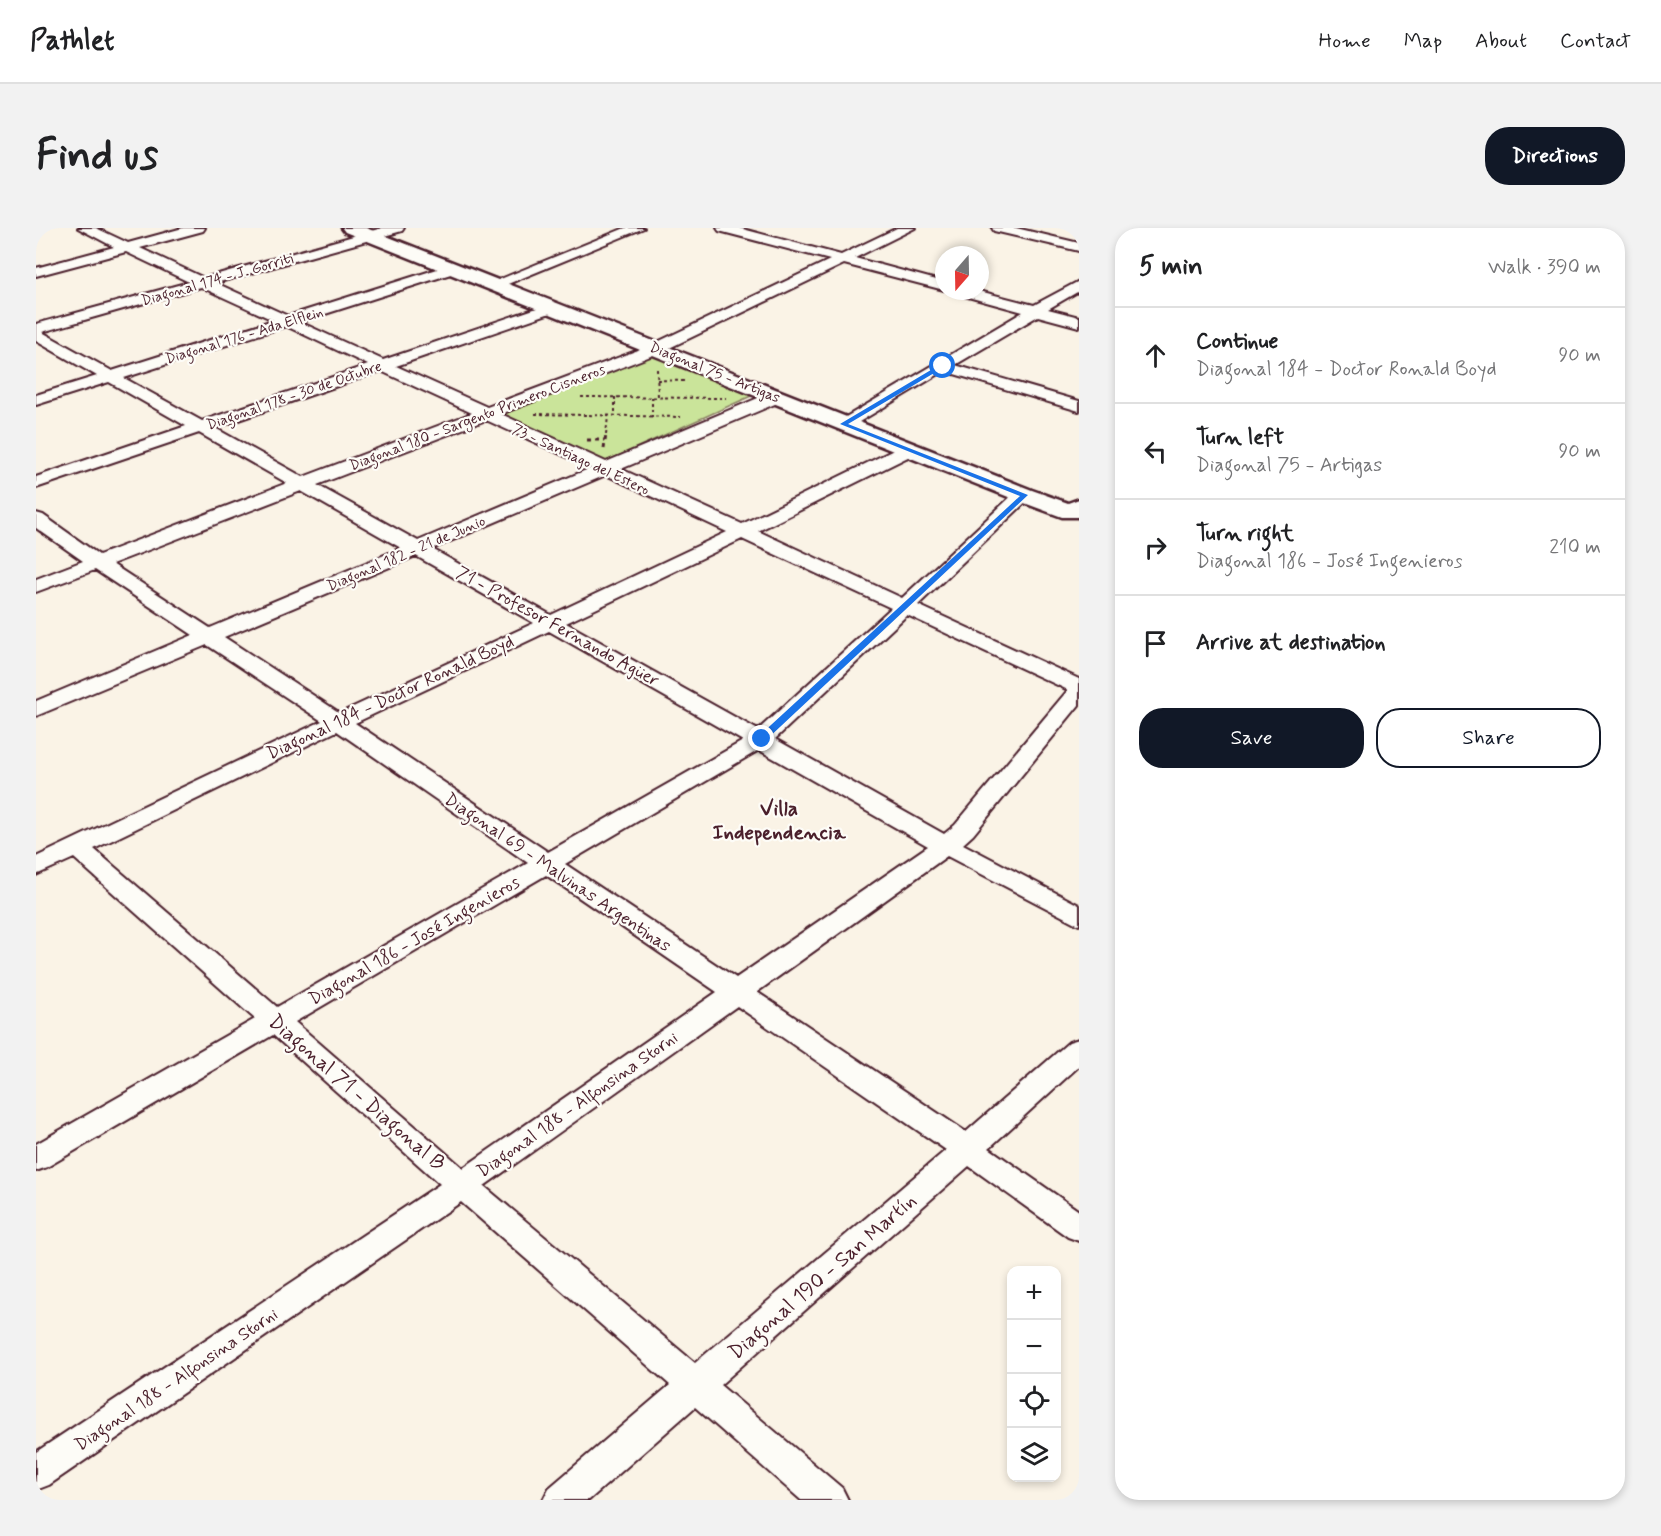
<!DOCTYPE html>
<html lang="en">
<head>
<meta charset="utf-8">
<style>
	body { margin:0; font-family:Mynerve,sans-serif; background:#f2f2f2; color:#202124 }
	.controls { position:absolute; right:18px; bottom:18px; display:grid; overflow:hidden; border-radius:12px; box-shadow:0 3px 9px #0003 }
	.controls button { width:54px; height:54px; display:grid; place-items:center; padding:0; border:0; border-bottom:2px solid #e0e0e0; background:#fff; color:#202124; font:30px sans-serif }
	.compass { position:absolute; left:899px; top:18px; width:54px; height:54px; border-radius:50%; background:#fff; box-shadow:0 3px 9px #0003; rotate:200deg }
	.stop { position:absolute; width:18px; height:18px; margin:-14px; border:4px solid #1a73e8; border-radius:50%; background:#fff }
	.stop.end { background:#1a73e8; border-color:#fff; box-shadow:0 2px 6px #0008 }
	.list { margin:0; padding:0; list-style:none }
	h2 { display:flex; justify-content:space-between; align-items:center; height:78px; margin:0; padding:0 24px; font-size:26px }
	h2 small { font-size:20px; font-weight:400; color:#757577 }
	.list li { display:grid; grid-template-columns:39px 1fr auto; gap:18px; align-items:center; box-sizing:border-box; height:96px; padding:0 24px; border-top:2px solid #e0e0e0 }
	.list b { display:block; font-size:22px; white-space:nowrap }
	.list p { margin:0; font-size:20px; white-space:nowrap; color:#757577 }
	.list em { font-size:20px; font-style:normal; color:#757577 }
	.actions { display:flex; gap:12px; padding:18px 24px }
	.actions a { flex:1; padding:14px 0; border:2px solid #111827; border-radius:24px; text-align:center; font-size:21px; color:#111827 }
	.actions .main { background:#111827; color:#fff }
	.icon { flex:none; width:33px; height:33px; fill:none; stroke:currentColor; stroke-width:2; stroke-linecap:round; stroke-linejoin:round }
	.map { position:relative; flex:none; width:1043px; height:1272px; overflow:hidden; border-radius:24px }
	header { display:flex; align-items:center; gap:36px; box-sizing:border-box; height:84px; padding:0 30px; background:#fff; border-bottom:2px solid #e0e0e0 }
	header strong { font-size:28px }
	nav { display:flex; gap:33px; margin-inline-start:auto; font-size:21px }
	.intro { display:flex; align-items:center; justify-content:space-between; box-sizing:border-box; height:144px; padding:0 36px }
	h1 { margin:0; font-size:42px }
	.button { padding:15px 27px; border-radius:24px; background:#111827; color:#fff; font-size:21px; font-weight:700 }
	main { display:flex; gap:36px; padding:0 36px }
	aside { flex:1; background:#fff; border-radius:24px; box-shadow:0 3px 9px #0003 }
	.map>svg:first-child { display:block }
	.green { fill:#cae49a; stroke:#8a8262; stroke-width:1.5 }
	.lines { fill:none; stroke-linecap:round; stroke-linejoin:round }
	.minor-casing { stroke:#4a1f2b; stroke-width:4 }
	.tertiary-casing { stroke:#4a1f2b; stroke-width:5 }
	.path-far1 { stroke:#4a1f2b; stroke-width:2; stroke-dasharray:3 3; stroke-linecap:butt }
	.path { stroke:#4a1f2b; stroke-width:3; stroke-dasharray:4 4; stroke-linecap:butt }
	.minor { fill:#fdfcf7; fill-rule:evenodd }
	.tertiary { fill:#fdfcf7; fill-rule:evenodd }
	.route { fill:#1a73e8 }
	.labels { text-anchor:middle; stroke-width:4.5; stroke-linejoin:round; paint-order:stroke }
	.far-street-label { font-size:15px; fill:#4a1f2b; stroke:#fdfcf7 }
	.street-label { font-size:18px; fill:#4a1f2b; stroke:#fdfcf7 }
	.quarter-label { font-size:21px; font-weight:bold; fill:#4a1f2b; stroke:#fdfcf7 }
	.near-street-label { font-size:21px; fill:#4a1f2b; stroke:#fdfcf7 }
</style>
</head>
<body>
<header>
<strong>Pathlet</strong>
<nav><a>Home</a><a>Map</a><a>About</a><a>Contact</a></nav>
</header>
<div class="intro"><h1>Find us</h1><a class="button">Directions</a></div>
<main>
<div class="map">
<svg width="1043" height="1272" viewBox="0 0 1043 1272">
	<rect width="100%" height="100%" fill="#faf3e6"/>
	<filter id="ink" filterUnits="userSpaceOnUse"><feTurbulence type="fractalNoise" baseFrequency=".0167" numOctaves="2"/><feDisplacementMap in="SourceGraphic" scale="12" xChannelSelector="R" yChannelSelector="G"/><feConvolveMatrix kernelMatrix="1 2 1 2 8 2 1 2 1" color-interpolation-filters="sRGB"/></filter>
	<g filter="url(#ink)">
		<polygon class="green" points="620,123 724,164 564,236 457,187"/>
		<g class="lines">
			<defs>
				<g id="minor">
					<path d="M42,0H60L92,15L147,0H169L167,3L104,20L168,50L346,0H368L366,3L180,55L252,88L411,38H421V44L264,94L347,132L510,77H520L522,80L520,83L360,138L451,179L613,118L794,32L683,3L681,0H703L805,27L861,0H879L819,30L908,54V62L808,36L625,124L465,186L570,234L734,165H746L748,169L746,173L585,241L706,296L866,218H878L881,222L878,226L722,303L866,370L981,263L988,261L997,267L882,377L1043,451V477L937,607L927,616L1043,677V697L911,628L721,764L930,904L1033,814L1043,811V838L953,920L1043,983V1013L1032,1009L933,938L684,1157L806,1260L812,1272H765L659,1179L553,1272H507L513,1260L634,1157L425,974L13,1257L0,1262V1224L404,956L237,807L11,939L0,943V916L219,791L38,630L0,647V629L286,493L171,417L0,488V473L157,407L59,342L0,364V351L47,333L0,300V285L7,287L63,327L251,255L163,205L0,260V249L150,198L73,154L0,177V167L61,148L0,113V96L153,54L90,24L0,48V40L78,19ZM165,59L237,92L76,143L6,104ZM250,98L332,137L166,193L88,150ZM345,143L436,185L267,249L179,200ZM450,192L555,240L382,313L281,257ZM570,247L691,304L515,387L396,321ZM265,263L365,320L174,400L76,336ZM706,311L855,380L722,502L530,395ZM380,328L498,395L304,485L188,409ZM871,387L1032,462L919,597L908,606L739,511ZM513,403L707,513L512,624L319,495ZM301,503L492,635L241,779L58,621ZM723,522L892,618L700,750L529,636ZM510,647L681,764L427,940L259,794ZM701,778L910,922L659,1135L448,958Z"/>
					<polygon points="589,0 608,0 462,60 452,60 450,57"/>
					<polygon points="956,0 980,0 1043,15 1043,23 958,3"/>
					<polygon points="1043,53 1043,63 1012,81 1043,89 1043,99 1002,88 919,137 1043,173 1043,183 908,143 813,200 807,201 798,196 987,84 921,66 919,63 943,63 998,77"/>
				</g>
				<polygon id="tertiary" points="306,0 330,0 996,262 1032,275 1043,271 1043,289 1026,289 980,272 309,4"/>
			</defs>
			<use href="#minor" class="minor-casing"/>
			<use href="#tertiary" class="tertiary-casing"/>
			<g class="path-far1">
				<polyline points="621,141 622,169"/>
				<polyline points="621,152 648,153"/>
				<polyline points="545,169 690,170"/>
				<polyline points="579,169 579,188"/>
				<polyline points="616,169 616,189"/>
				<polyline points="499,186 645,189"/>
				<polyline points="570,207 572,188"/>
			</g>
			<g class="path">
				<polyline points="551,212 569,212"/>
				<polyline points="568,221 570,206"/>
			</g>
			<use href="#minor" class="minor"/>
			<use href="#tertiary" class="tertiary"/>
		</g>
	</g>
	<polygon class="route" points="905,136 910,138 812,196 992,267 729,513 722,513 722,509 984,268 804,196"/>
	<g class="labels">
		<g class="far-street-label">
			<text transform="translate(181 51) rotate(-16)" y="5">Diagonal 174 - J. Gorriti</text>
			<text transform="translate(208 107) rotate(-17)" y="5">Diagonal 176 - Ada Elflein</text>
			<text transform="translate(679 144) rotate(22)" y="5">Diagonal 75 - Artigas</text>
			<text transform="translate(258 167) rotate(-19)" y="5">Diagonal 178 - 30 de Octubre</text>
			<text transform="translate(441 189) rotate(-21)" y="5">Diagonal 180 - Sargento Primero Cisneros</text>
			<text transform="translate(545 231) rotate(25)" y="5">73 - Santiago del Estero</text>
			<text transform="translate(370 325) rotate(-23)" y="5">Diagonal 182 - 21 de Junio</text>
		</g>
		<g class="street-label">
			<text transform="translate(522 398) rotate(29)" y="6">71 - Profesor Fernando Agüer</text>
			<text transform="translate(354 469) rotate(-25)" y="6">Diagonal 184 - Doctor Ronald Boyd</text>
			<text transform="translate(522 644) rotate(34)" y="6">Diagonal 69 - Malvinas Argentinas</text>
			<text transform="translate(378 712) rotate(-30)" y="6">Diagonal 186 - José Ingenieros</text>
			<text transform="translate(541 876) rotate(-35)" y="6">Diagonal 188 - Alfonsina Storni</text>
			<text transform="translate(140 1151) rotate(-34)" y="6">Diagonal 188 - Alfonsina Storni</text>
		</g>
		<g class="quarter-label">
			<text x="743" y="587">Villa<tspan x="743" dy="24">Independencia</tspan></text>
		</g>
		<g class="near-street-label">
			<text transform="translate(321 864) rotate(41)" y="7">Diagonal 71 - Diagonal B</text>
			<text transform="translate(786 1048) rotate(-41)" y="7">Diagonal 190 - San Martín</text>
		</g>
	</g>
</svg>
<div class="controls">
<button>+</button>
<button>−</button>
<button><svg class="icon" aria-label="locate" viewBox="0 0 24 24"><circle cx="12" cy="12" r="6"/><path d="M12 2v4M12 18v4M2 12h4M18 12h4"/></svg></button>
<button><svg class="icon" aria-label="layers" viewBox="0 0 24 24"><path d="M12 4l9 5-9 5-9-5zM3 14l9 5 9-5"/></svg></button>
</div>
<svg class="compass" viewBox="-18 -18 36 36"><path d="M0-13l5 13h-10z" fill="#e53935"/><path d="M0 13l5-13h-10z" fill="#757577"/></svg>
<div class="stop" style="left:907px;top:138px"></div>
<div class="stop end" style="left:726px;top:511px"></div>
</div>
<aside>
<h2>5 min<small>Walk · 390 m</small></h2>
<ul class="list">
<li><svg class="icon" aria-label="ahead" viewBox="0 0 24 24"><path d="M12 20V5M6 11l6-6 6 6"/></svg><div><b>Continue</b><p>Diagonal 184 - Doctor Ronald Boyd</p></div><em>90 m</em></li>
<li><svg class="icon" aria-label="left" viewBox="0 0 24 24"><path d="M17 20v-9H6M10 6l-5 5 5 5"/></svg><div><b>Turn left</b><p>Diagonal 75 - Artigas</p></div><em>90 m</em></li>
<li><svg class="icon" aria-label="right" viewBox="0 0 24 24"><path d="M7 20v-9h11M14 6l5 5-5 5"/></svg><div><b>Turn right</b><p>Diagonal 186 - José Ingenieros</p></div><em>210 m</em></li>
<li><svg class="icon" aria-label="arrive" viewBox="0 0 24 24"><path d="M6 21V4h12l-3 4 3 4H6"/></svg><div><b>Arrive at destination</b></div></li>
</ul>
<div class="actions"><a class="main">Save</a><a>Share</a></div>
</aside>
</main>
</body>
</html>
